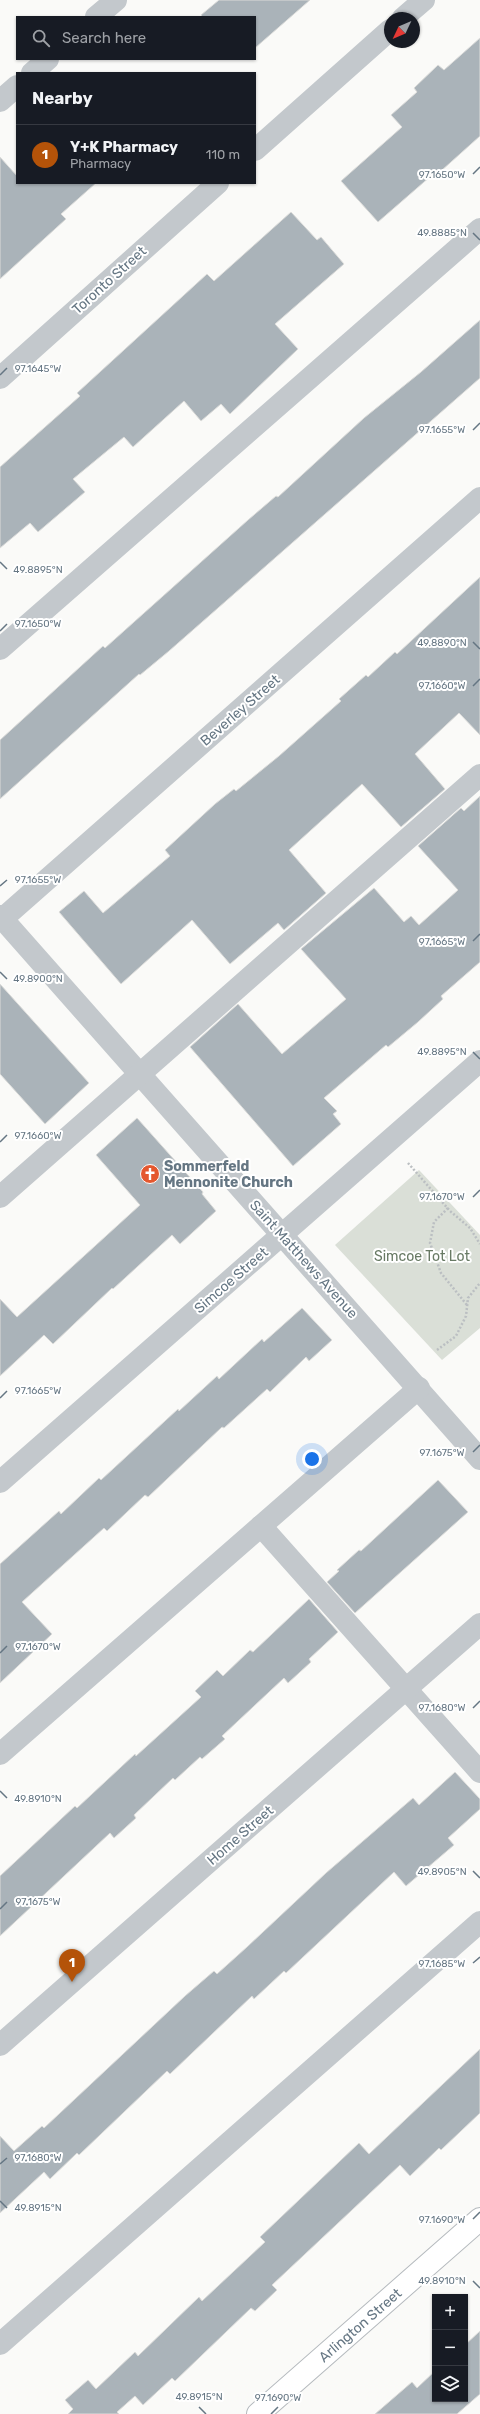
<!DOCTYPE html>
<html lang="en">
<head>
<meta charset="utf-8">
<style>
	body { margin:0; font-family:Rubik,sans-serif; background:#242831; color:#f1f3f6 }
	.controls { position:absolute; right:12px; bottom:12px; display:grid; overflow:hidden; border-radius:0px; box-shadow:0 1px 3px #0004 }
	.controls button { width:36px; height:36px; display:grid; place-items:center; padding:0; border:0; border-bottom:1px solid #363941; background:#171b24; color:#f1f3f6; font:20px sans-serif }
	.compass { position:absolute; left:384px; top:12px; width:36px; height:36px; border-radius:50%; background:#171b24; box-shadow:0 1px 3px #0004; rotate:226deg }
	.you { position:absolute; left:312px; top:1459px; width:14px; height:14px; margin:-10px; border:3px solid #fff; border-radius:50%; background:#1a73e8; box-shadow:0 0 0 6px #1a73e833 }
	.badge { display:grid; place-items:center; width:26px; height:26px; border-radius:50%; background:#b45309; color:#fff; font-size:13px; font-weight:700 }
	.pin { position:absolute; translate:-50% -33px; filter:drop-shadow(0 1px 2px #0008) }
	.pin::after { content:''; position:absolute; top:21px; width:14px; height:12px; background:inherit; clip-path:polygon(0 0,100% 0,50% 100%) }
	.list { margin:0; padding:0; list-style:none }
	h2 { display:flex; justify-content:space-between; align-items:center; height:52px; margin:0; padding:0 16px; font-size:17px }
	h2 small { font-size:13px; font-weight:400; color:#9ea1a6 }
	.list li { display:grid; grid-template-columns:26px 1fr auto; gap:12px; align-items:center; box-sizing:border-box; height:60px; padding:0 16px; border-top:1px solid #363941 }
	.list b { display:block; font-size:15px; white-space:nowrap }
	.list p { margin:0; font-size:13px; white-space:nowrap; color:#9ea1a6 }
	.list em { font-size:13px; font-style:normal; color:#9ea1a6 }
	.icon { flex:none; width:22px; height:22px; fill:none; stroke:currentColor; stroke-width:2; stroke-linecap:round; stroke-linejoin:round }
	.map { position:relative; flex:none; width:480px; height:2414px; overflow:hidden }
	.search { position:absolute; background:#171b24; box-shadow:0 1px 3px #0004; left:16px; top:16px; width:240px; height:44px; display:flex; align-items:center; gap:10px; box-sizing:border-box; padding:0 14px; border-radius:0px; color:#9ea1a6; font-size:15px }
	.panel { position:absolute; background:#171b24; box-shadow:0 1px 3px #0004; left:16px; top:72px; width:240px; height:112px; border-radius:0px }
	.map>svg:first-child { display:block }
	.green { fill:#dadfd7 }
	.building { fill:#aab3b9; stroke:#dcdcda }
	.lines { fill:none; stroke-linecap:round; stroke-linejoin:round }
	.major-casing { stroke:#b5babe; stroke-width:24 }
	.path { stroke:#bbbfc2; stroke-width:2.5; stroke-dasharray:2 2; stroke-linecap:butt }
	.minor { stroke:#c3c8cc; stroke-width:22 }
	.major { stroke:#fff; stroke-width:22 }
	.ticks { fill:none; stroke:#657683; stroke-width:1.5 }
	.labels { text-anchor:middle; stroke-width:4; stroke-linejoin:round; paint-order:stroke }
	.street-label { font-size:14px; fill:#657683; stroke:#fff }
	.poi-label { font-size:14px; font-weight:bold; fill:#657683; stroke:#fff; text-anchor:start }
	.park-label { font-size:14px; fill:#687a64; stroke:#fff }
	.ticks-label { font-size:10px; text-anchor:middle; fill:#657683; stroke:#fff; stroke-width:4; stroke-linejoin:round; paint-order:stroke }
</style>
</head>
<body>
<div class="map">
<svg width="480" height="2414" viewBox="0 0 480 2414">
	<rect width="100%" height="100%" fill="#fafaf8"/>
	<polygon class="green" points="419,1170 480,1235 480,1328 442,1360 335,1245"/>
	<g class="building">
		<polygon points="219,0 310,0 255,48 255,17 203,17 201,15"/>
		<polygon points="480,38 480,136 441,171 439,169 378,222 341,181 402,127 391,115 417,92 414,88 438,65 444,70"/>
		<polygon points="0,157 17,176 17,183 96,183 61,214 66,219 0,279"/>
		<polygon points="291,212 317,240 321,237 344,264 275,324 298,349 230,414 221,404 201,421 184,401 133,447 124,437 73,479 85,492 38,532 30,523 0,548 0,467 80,396 77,393 207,274 214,281"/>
		<polygon points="480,320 480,378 169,651 140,675 139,674 0,799 0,740 103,646 105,648 134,622 248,520 276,496 278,497 364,418 421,372"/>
		<polygon points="480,577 480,735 459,713 415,754 445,789 401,827 362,784 289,850 326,893 284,930 278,923 230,964 192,920 121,984 59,912 84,891 103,913 170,856 165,850 215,804 234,789 236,791 279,756 341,701 339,699 366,675 368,677 395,652 397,654"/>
		<polygon points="480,796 480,962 441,996 443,999 418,1022 388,1047 386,1045 324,1098 337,1111 333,1114 341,1124 293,1166 190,1047 238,1004 282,1054 346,999 301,949 374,888 404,922 411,916 419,925 458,890 418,846 461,808 464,811"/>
		<polygon points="0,984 89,1083 45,1124 0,1074"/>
		<polygon points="137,1118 203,1192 202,1194 216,1211 180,1244 172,1235 113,1289 112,1288 53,1344 44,1335 0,1376 0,1299 17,1317 140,1205 96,1155"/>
		<polygon points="302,1308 332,1340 309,1361 306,1357 270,1392 267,1389 224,1428 222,1427 148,1497 145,1495 107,1531 104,1528 22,1602 52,1634 0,1683 0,1564 59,1511 61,1514 99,1478 101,1480 178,1409 179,1411 217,1376 219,1379 262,1339 264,1342"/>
		<polygon points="438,1480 468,1512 355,1613 327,1582 339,1571 337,1570 359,1550 361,1551"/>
		<polygon points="309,1599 338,1632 309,1659 311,1662 288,1683 284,1678 222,1736 225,1739 202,1759 200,1757 175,1780 173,1778 134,1815 136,1818 114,1838 110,1833 0,1936 0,1876 75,1806 77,1808 135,1754 136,1756 201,1697 195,1691 217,1670 223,1676 250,1650 253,1652"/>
		<polygon points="455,1772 480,1799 480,1809 448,1838 454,1845 406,1886 394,1872 286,1973 284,1971 254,1999 252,1996 170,2074 167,2071 79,2155 77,2153 50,2179 44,2172 0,2213 0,2136 14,2151 42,2126 44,2128 185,1996 214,1971 217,1974 247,1947 326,1873 413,1798 419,1805"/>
		<polygon points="480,2049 480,2113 441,2150 439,2148 410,2176 400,2165 272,2285 277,2290 255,2311 251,2308 175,2381 172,2378 143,2405 135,2396 117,2412 119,2414 68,2414 73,2409 65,2400 88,2380 96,2389 135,2352 138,2356 199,2297 202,2301 265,2242 260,2237 359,2143 369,2154"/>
		<polygon points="480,2331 480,2394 457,2414 375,2414 412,2382 417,2388 435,2371 435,2399 465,2399 465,2345"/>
	</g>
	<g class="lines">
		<defs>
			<polyline id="major" points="258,2414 480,2219"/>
		</defs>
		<use href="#major" class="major-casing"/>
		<g class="path">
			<polyline points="408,1163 450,1211 470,1228 480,1244"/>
			<polyline points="448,1208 434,1222 430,1243 441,1273 467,1305"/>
			<polyline points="437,1350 456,1336 466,1316 468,1298 480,1283"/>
		</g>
		<g class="minor">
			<polyline points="96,17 116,0"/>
			<polyline points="403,18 424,0"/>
			<polyline points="32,73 48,59"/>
			<polyline points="0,101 17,86"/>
			<polyline points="255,150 390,30"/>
			<polyline points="0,378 218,183"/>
			<polyline points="0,649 480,229"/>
			<polyline points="0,916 480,1459"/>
			<polyline points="0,921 480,498"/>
			<polyline points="0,1197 480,775"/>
			<polyline points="0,1482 480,1061"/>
			<polyline points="261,1526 480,1772"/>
			<polyline points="0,1754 419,1388"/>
			<polyline points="0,2045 480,1624"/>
			<polyline points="0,2344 480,1922"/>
		</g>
		<use href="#major" class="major"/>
	</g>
	<path class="ticks" d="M473,174L480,167M473,233L480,240M0,375L7,368M473,430L480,423M0,562L7,569M0,631L7,624M473,642L480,649M473,686L480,679M0,886L7,880M473,941L480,934M0,972L7,979M473,1052L480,1059M0,1142L7,1135M473,1197L480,1190M0,1398L7,1391M473,1452L480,1445M0,1653L7,1646M473,1708L480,1701M0,1791L7,1798M473,1871L480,1878M0,1909L7,1902M473,1963L480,1957M0,2164L7,2158M0,2201L7,2208M473,2219L480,2212M473,2281L480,2288M199,2407L206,2414M271,2414L278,2407"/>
	<defs>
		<symbol id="church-disc" viewBox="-11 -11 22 22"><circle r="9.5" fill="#e4572e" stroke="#fff"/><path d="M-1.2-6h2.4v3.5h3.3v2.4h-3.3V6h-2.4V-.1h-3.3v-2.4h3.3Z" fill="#fff"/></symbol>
	</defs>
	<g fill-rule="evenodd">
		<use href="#church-disc" x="139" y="1163" width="22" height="22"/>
	</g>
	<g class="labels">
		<g class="street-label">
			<text transform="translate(109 280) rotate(-42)" y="5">Toronto Street</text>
			<text transform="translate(240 710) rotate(-41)" y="5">Beverley Street</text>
			<text transform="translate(304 1259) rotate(48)" y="5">Saint Matthews Avenue</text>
			<text transform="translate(231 1280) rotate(-41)" y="5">Simcoe Street</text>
			<text transform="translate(240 1835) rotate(-41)" y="5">Home Street</text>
			<text transform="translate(360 2325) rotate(-41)" y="5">Arlington Street</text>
		</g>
		<g class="poi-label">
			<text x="164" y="1171">Sommerfeld<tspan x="164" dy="16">Mennonite Church</tspan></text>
		</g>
		<g class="park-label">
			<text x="422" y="1261">Simcoe Tot Lot</text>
		</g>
	</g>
	<g class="ticks-label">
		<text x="442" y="178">97.1650°W</text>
		<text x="442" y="236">49.8885°N</text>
		<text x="38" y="372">97.1645°W</text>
		<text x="442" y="433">97.1655°W</text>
		<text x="38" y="573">49.8895°N</text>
		<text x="38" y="627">97.1650°W</text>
		<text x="442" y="646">49.8890°N</text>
		<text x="442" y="689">97.1660°W</text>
		<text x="38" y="883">97.1655°W</text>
		<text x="442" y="945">97.1665°W</text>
		<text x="38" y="982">49.8900°N</text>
		<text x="442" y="1055">49.8895°N</text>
		<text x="38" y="1139">97.1660°W</text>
		<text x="442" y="1200">97.1670°W</text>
		<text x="38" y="1394">97.1665°W</text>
		<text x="442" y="1456">97.1675°W</text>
		<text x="38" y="1650">97.1670°W</text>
		<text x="442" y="1711">97.1680°W</text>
		<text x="38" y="1802">49.8910°N</text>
		<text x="442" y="1875">49.8905°N</text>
		<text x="38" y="1905">97.1675°W</text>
		<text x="442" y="1967">97.1685°W</text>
		<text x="38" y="2161">97.1680°W</text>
		<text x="38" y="2211">49.8915°N</text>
		<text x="442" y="2223">97.1690°W</text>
		<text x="442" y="2284">49.8910°N</text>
		<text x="199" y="2400">49.8915°N</text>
		<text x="278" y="2401">97.1690°W</text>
	</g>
</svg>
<div class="controls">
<button>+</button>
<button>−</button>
<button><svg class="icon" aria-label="layers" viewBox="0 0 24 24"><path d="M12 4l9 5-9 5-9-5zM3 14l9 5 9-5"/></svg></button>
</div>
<svg class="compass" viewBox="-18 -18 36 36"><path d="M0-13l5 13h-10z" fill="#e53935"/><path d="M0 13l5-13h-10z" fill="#9ea1a6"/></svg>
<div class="you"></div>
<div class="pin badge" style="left:72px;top:1982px">1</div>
<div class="search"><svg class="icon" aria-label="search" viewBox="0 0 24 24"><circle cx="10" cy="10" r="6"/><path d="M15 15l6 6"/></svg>Search here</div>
<section class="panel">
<h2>Nearby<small></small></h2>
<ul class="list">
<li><span class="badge">1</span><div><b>Y+K Pharmacy</b><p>Pharmacy</p></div><em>110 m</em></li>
</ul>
</section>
</div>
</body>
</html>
